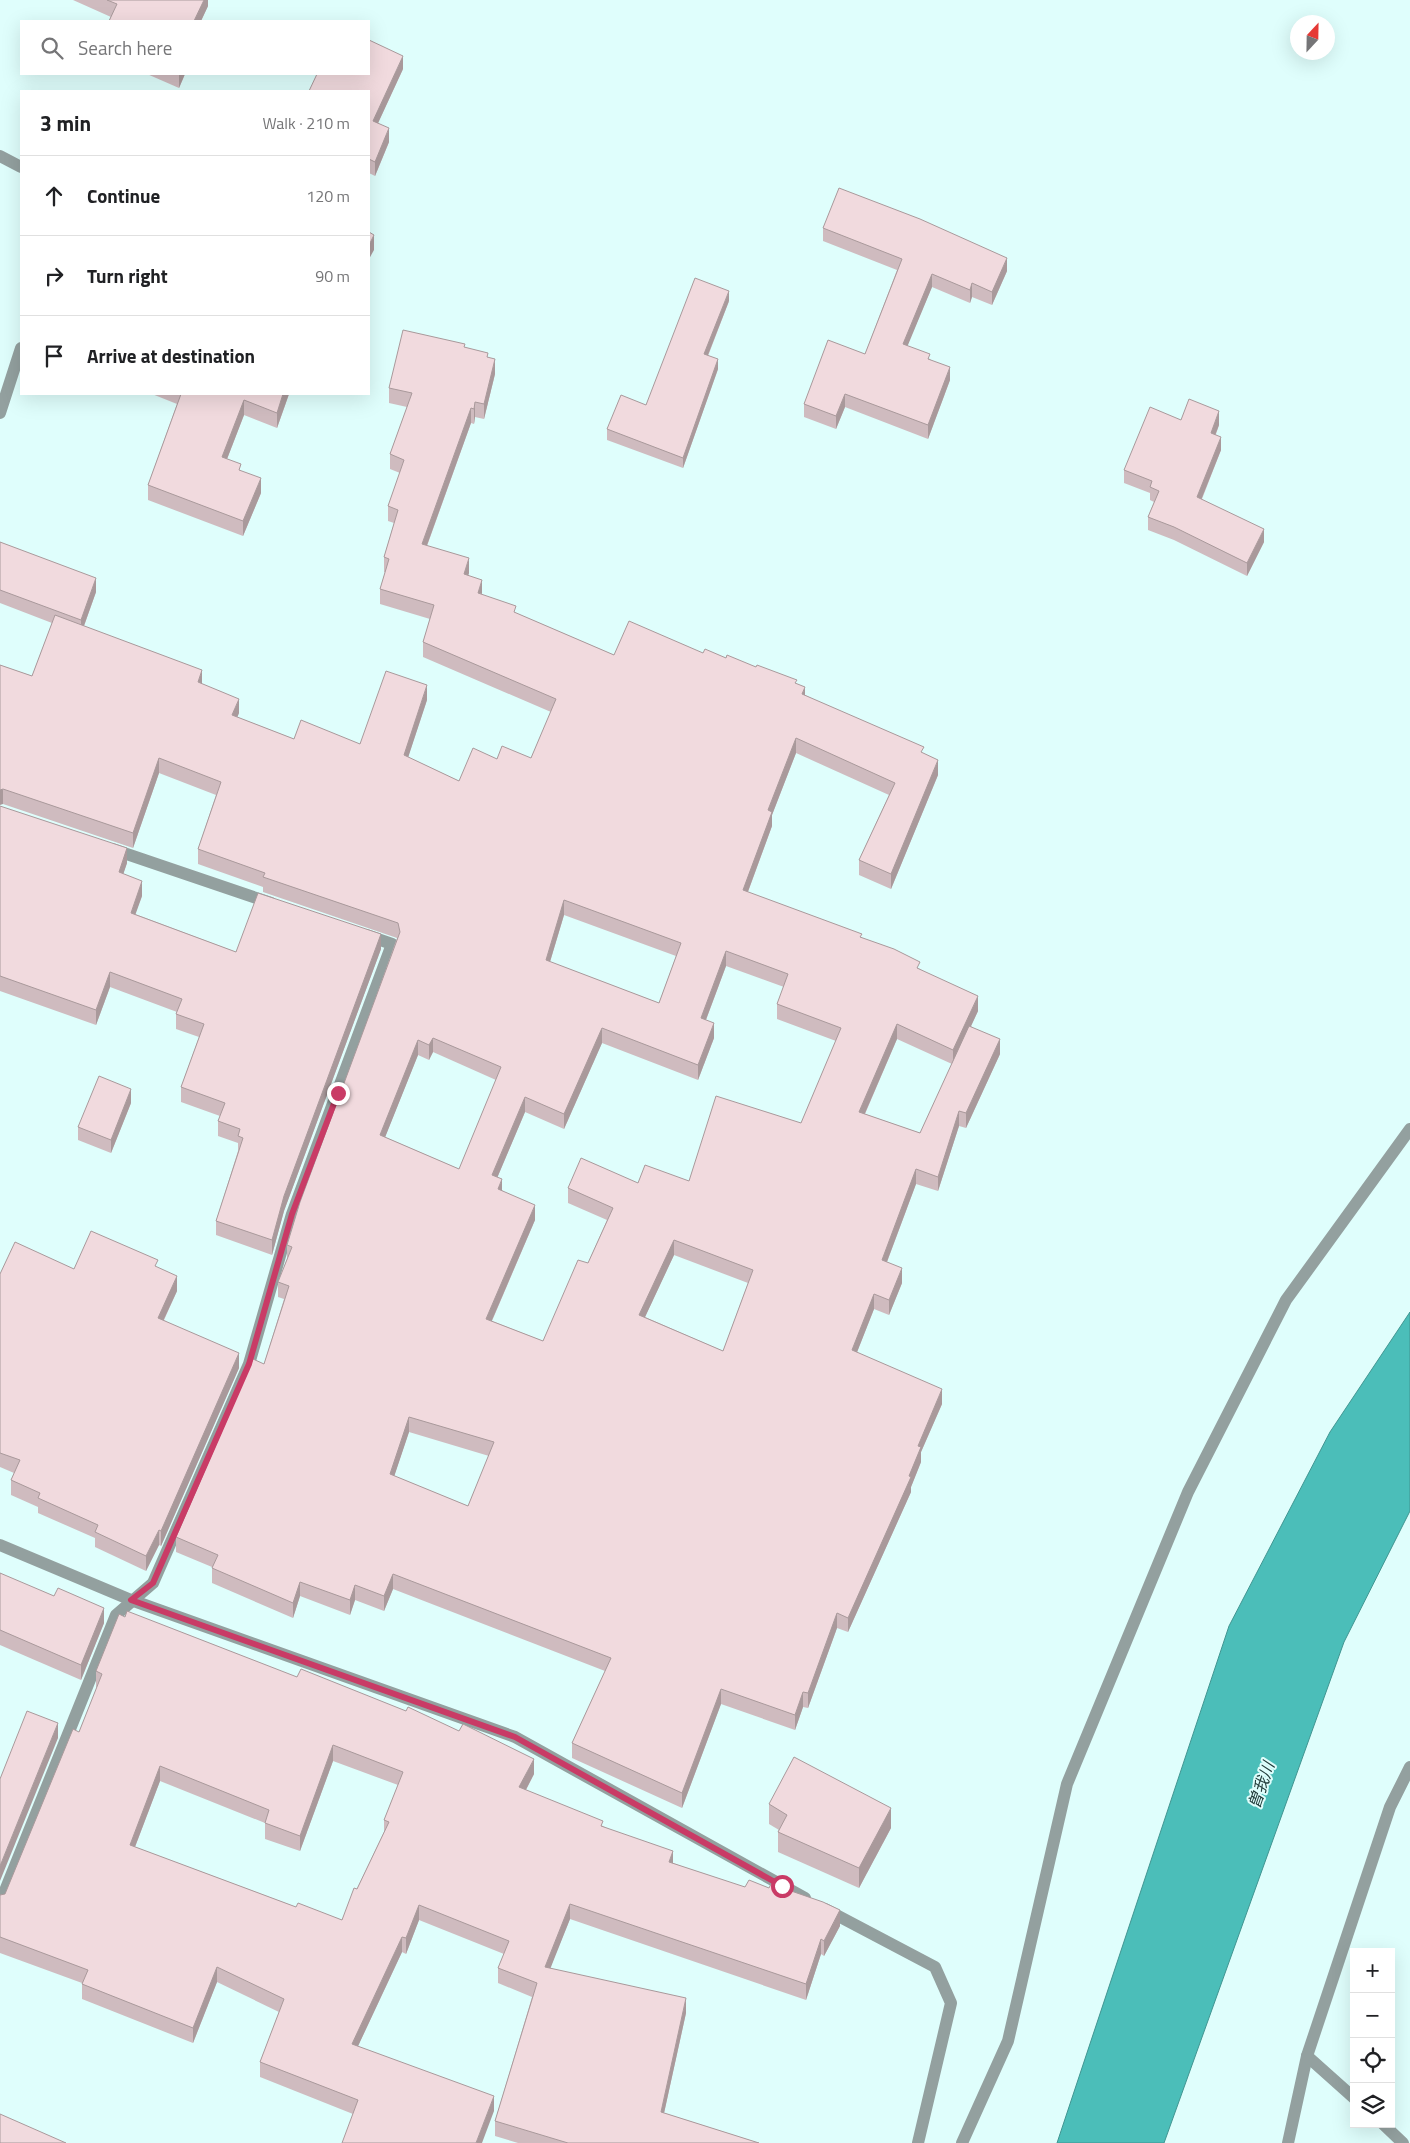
<!DOCTYPE html>
<html lang="en">
<head>
<meta charset="utf-8">
<style>
	body { margin:0; font-family:"Titillium Web","Noto Sans JP",sans-serif; background:#f2f2f2; color:#202124 }
	.controls { position:absolute; right:15px; bottom:15px; display:grid; overflow:hidden; border-radius:0px; box-shadow:0 5px 20px #0002 }
	.controls button { width:45px; height:45px; display:grid; place-items:center; padding:0; border:0; border-bottom:1px solid #e0e0e0; background:#fff; color:#202124; font:25px sans-serif }
	.compass { position:absolute; left:1290px; top:15px; width:45px; height:45px; border-radius:50%; background:#fff; box-shadow:0 5px 20px #0002; rotate:22deg }
	.stop { position:absolute; width:15px; height:15px; margin:-11px; border:4px solid #c93b66; border-radius:50%; background:#fff }
	.stop.end { background:#c93b66; border-color:#fff; box-shadow:0 1px 5px #0008 }
	.list { margin:0; padding:0; list-style:none }
	h2 { display:flex; justify-content:space-between; align-items:center; height:65px; margin:0; padding:0 20px; font-size:21px }
	h2 small { font-size:16px; font-weight:400; color:#757577 }
	.list li { display:grid; grid-template-columns:32px 1fr auto; gap:15px; align-items:center; box-sizing:border-box; height:80px; padding:0 20px; border-top:1px solid #e0e0e0 }
	.list b { display:block; font-size:19px; white-space:nowrap }
	.list em { font-size:16px; font-style:normal; color:#757577 }
	.icon { flex:none; width:28px; height:28px; fill:none; stroke:currentColor; stroke-width:2; stroke-linecap:round; stroke-linejoin:round }
	.map { position:relative; flex:none; width:1410px; height:2143px; overflow:hidden }
	.search { position:absolute; background:#fff; box-shadow:0 5px 20px #0002; left:20px; top:20px; width:350px; height:55px; display:flex; align-items:center; gap:12px; box-sizing:border-box; padding:0 18px; border-radius:0px; color:#757577; font-size:19px }
	.panel { position:absolute; background:#fff; box-shadow:0 5px 20px #0002; left:20px; top:90px; width:350px; height:305px; border-radius:0px }
	.map>svg:first-child { display:block }
	.water { fill:#4bbeb9; stroke:#419591 }
	.lines { fill:none; stroke-linecap:round; stroke-linejoin:round }
	.street { stroke:#93a09f; stroke-width:12 }
	.wall { fill:#cfbbbf; fill-rule:evenodd }
	.shaded-wall { fill:#a9999b }
	.building { fill:#f1dade; stroke:#a9999b; fill-rule:evenodd }
	.route { stroke:#c93b66; stroke-width:6 }
	.labels { text-anchor:middle; stroke-width:4; stroke-linejoin:round; paint-order:stroke }
	.water-label { font-size:16px; font-style:italic; fill:#223c3a; stroke:#dffefc }
</style>
</head>
<body>
<div class="map">
<svg width="1410" height="2143" viewBox="0 0 1410 2143">
	<rect width="100%" height="100%" fill="#dffefc"/>
	<polygon class="water" points="1410,1312 1410,1511 1344,1642 1164,2143 1057,2143 1229,1626 1330,1432"/>
	<g class="lines">
		<g class="street">
			<polyline points="0,156 21,167"/>
			<polyline points="0,413 21,348"/>
			<polyline points="112,849 271,903"/>
			<polyline points="0,1545 131,1600 515,1737 805,1898"/>
			<polyline points="0,1903 116,1615 153,1583 249,1364 292,1214 392,944 366,935"/>
			<polyline points="825,1909 935,1967 951,2003 918,2143"/>
			<polyline points="1307,2056 1354,2098"/>
			<polyline points="1383,2124 1403,2143"/>
			<polyline points="962,2143 1008,2041 1067,1784 1188,1492 1286,1300 1410,1129"/>
			<polyline points="1288,2143 1307,2056 1390,1807 1410,1767"/>
		</g>
	</g>
	<g class="wall">
		<polygon points="73,0 208,0 208,6 201,21 109,21 111,17"/>
		<polygon points="403,69 378,123 389,142 375,176 369,173 369,91"/>
		<polygon points="147,74 185,74 179,88"/>
		<polygon points="823,228 1007,271 992,305 972,297 970,303 932,287 907,346 930,359 950,380 928,439 845,407 836,429 804,417 804,404 865,354 897,270 823,241"/>
		<polygon points="729,301 708,356 718,369 683,468 607,440 607,429 646,405"/>
		<path d="M465,347L488,357L495,374L484,419L475,417L474,424L471,423L427,546L469,573L468,575L482,595L516,613L614,655L703,653L726,658L756,667L797,684L805,695L924,754L938,775L891,889L859,875V860L889,795L796,753L772,815V826L748,892L862,938L920,969L978,1011L971,1026L1000,1054L966,1128L959,1126L938,1191L916,1184L887,1262L902,1283L889,1315L874,1309L857,1352L942,1404L921,1452V1462L911,1487V1492L848,1632L837,1628L808,1708L803,1707L795,1730L721,1704L682,1808L572,1758V1743L605,1671L393,1589L384,1611L355,1600L350,1615L300,1596L293,1618L212,1583V1567L176,1552V1537L264,1364L284,1299L278,1297V1282L287,1259V1245L397,938L263,892V887L198,864V849L216,795L159,773L133,848L3,804L0,665L32,676L52,623L0,603V542L96,592L84,626L202,684L239,713L237,717L294,739L360,744L427,700L408,757L459,781L497,759L531,758L551,712L423,657V642L430,619L380,604V589L385,572H384V557L394,523L388,521V506L400,473L390,469V454L407,407L389,403V388ZM564,915L676,956L659,1003L550,962ZM726,966L784,987L777,1004V1019L836,1041L801,1123L689,1181L638,1183L568,1188V1203L607,1220L588,1263L543,1341L492,1321L535,1220L502,1190L497,1178L525,1112L564,1129L602,1043L698,1080L714,1038L706,1020ZM897,1039L952,1064L920,1133L865,1114ZM433,1052L496,1080L459,1169L385,1137L418,1055L429,1060ZM674,1255L748,1283L723,1351L645,1317ZM409,1432L489,1456L468,1506L394,1476Z"/>
		<polygon points="152,394 289,394 277,428 244,415 227,459 241,471 261,493 243,536 148,500 148,485 177,404"/>
		<polygon points="1181,420 1219,425 1216,434 1221,450 1202,499 1264,542 1247,576 1174,540 1148,530 1148,517 1154,502 1150,500 1150,493 1124,483 1124,470"/>
		<polygon points="0,806 127,863 123,874 142,896 135,914 236,952 381,949 284,1211 272,1255 216,1235 216,1221 238,1151 238,1143 218,1136 218,1121 220,1116 181,1102 181,1087 199,1037 176,1029 176,1014 177,1012 110,987 96,1025 0,991"/>
		<polygon points="131,1103 111,1153 78,1140 78,1127"/>
		<polygon points="158,1268 177,1291 164,1320 239,1368 161,1546 159,1545 146,1571 95,1547 95,1538 38,1513 38,1507 11,1495 11,1480 14,1473 0,1467 0,1274 74,1269"/>
		<polygon points="0,1573 104,1623 81,1680 0,1645"/>
		<path d="M96,1671L534,1774L526,1790L603,1826L673,1863L840,1926L824,1956L821,1954L806,2000L570,1919L550,1968L686,2013L664,2113L759,2143H518L495,2136V2121L532,1997L498,1983V1968L504,1954L419,1920L406,1954L402,1952L358,2046L494,2111L353,2114L260,2077V2062L279,2012L217,1982L193,2043L82,1999V1983L0,1953V1895L5,1894L79,1732L97,1687H96ZM333,1761L398,1785L384,1820V1832L342,1920L296,1907L135,1847L160,1781L265,1823V1839L300,1851Z"/>
		<polygon points="769,1804 891,1828 859,1888 778,1852 778,1832 779,1830 769,1824"/>
	</g>
	<g class="shaded-wall">
		<polygon points="204,0 208,0 208,6 201,21 194,21"/>
		<polygon points="403,56 403,69 373,134 373,121"/>
		<polygon points="179,74 185,74 179,88"/>
		<polygon points="389,128 389,142 375,176 375,162"/>
		<polygon points="374,235 374,250 369,259 369,245"/>
		<polygon points="1007,258 1007,271 992,305 992,292"/>
		<polygon points="932,274 932,287 903,357 903,344"/>
		<polygon points="972,283 972,297 970,303 970,290"/>
		<polygon points="729,291 729,301 704,365 704,354"/>
		<polygon points="495,359 495,374 484,419 484,404"/>
		<polygon points="718,359 718,369 683,468 683,458"/>
		<polygon points="950,367 950,380 928,439 928,425"/>
		<polygon points="283,394 289,394 277,428 277,413"/>
		<polygon points="845,394 845,407 836,429 836,416"/>
		<polygon points="244,400 244,415 222,472 222,457"/>
		<polygon points="475,402 475,417 474,424 474,409"/>
		<polygon points="471,408 471,423 422,559 422,544"/>
		<polygon points="1219,411 1219,425 1211,446 1211,433"/>
		<polygon points="1221,437 1221,450 1197,510 1197,497"/>
		<polygon points="261,478 261,493 243,536 243,521"/>
		<polygon points="1264,529 1264,542 1247,576 1247,563"/>
		<polygon points="469,558 469,573 464,589 464,574"/>
		<polygon points="96,578 96,592 81,634 81,620"/>
		<polygon points="482,580 482,594 478,593"/>
		<polygon points="202,670 202,685 198,682"/>
		<polygon points="427,685 427,700 404,770 404,755"/>
		<polygon points="805,687 805,702 802,694"/>
		<polygon points="239,699 239,713 232,730 232,715"/>
		<polygon points="796,738 796,753 772,815 772,826 743,905 743,890 768,810"/>
		<polygon points="159,758 159,773 133,848 133,833"/>
		<polygon points="938,760 938,775 891,889 891,874"/>
		<polygon points="3,789 3,804 0,805 0,790"/>
		<polygon points="127,848 127,863 119,887 119,872"/>
		<polygon points="142,881 142,896 131,927 131,913"/>
		<polygon points="564,900 564,915 546,975 546,960"/>
		<polygon points="381,934 381,949 284,1211 272,1255 272,1240 284,1196"/>
		<polygon points="726,951 726,966 701,1033 701,1018"/>
		<polygon points="110,972 110,987 96,1025 96,1010"/>
		<polygon points="978,996 978,1011 953,1065 953,1050"/>
		<polygon points="714,1023 714,1038 698,1080 698,1065"/>
		<polygon points="897,1024 897,1039 859,1127 859,1112"/>
		<polygon points="602,1028 602,1043 564,1129 564,1114"/>
		<polygon points="433,1038 433,1052 429,1060 429,1045"/>
		<polygon points="1000,1039 1000,1054 966,1128 966,1113"/>
		<polygon points="418,1040 418,1055 380,1150 380,1135"/>
		<polygon points="131,1089 131,1103 111,1153 111,1140"/>
		<polygon points="525,1097 525,1112 492,1190 492,1175"/>
		<polygon points="959,1111 959,1126 938,1191 938,1177"/>
		<polygon points="916,1169 916,1184 882,1275 882,1260"/>
		<polygon points="502,1179 502,1194 498,1189"/>
		<polygon points="535,1205 535,1220 486,1334 486,1319"/>
		<polygon points="674,1240 674,1255 639,1330 639,1315"/>
		<polygon points="902,1268 902,1283 889,1315 889,1300"/>
		<polygon points="177,1276 177,1291 158,1332 158,1318"/>
		<polygon points="874,1294 874,1309 852,1365 852,1350"/>
		<polygon points="239,1353 239,1368 161,1546 161,1531"/>
		<polygon points="942,1389 942,1404 921,1452 921,1462 911,1487 911,1492 848,1632 848,1618 909,1476 918,1446"/>
		<polygon points="409,1417 409,1432 390,1489 390,1474"/>
		<polygon points="159,1530 159,1545 146,1571 146,1556"/>
		<polygon points="393,1574 393,1589 384,1611 384,1596"/>
		<polygon points="300,1582 300,1596 293,1618 293,1603"/>
		<polygon points="355,1585 355,1600 350,1615 350,1600"/>
		<polygon points="104,1608 104,1623 81,1680 81,1665"/>
		<polygon points="837,1613 837,1628 808,1708 808,1693"/>
		<polygon points="721,1689 721,1704 682,1808 682,1793"/>
		<polygon points="803,1692 803,1707 795,1730 795,1715"/>
		<polygon points="58,1723 58,1738 0,1881 0,1866"/>
		<polygon points="333,1745 333,1761 300,1851 300,1836"/>
		<polygon points="534,1759 534,1774 519,1803 519,1787"/>
		<polygon points="160,1766 160,1781 130,1860 130,1845"/>
		<polygon points="891,1808 891,1828 859,1888 859,1868"/>
		<polygon points="673,1851 673,1866 669,1862"/>
		<polygon points="570,1904 570,1919 545,1982 545,1967"/>
		<polygon points="419,1905 419,1920 406,1954 406,1938"/>
		<polygon points="840,1910 840,1926 824,1956 824,1941"/>
		<polygon points="402,1937 402,1952 352,2059 352,2044"/>
		<polygon points="821,1939 821,1954 806,2000 806,1984"/>
		<polygon points="217,1967 217,1982 193,2043 193,2028"/>
		<polygon points="686,1998 686,2013 661,2127 661,2112"/>
		<polygon points="494,2096 494,2111 482,2143 476,2143"/>
	</g>
	<g class="building">
		<polygon points="107,0 204,0 194,21 109,21 117,4"/>
		<polygon points="369,40 403,56 373,121 389,128 375,162 369,159 369,91 309,91 317,74 369,74"/>
		<polygon points="839,188 920,219 1007,258 992,292 972,283 970,290 932,274 903,344 930,354 928,359 950,367 928,425 845,394 836,416 804,404 828,340 865,354 902,259 823,228"/>
		<polygon points="369,232 374,235 369,245"/>
		<polygon points="695,278 729,291 704,354 718,359 683,458 607,429 621,395 646,405"/>
		<path d="M403,330L465,344L464,347L488,353L487,357L495,359L484,404L475,402L474,409L471,408L422,544L469,558L464,574L482,580L478,593L516,606L514,612L614,655L629,621L703,653L705,649L726,658L727,655L756,667L757,665L797,680L795,683L805,687L802,694L924,747L921,752L938,760L891,874L859,860L895,783L796,738L768,810L772,812L743,890L862,934L860,937L894,949L920,962L917,968L978,996L953,1050L897,1024L859,1112L920,1133L969,1026L1000,1039L966,1113L959,1111L938,1177L916,1169L882,1260L902,1268L889,1300L874,1294L852,1350L942,1389L918,1446L921,1447L909,1476L911,1477L848,1618L837,1613L808,1693L803,1692L795,1715L721,1689L682,1793L572,1743L611,1658L393,1574L384,1596L355,1585L350,1600L300,1582L293,1603L212,1568L218,1555L176,1537L253,1359L264,1364L289,1286L278,1282L292,1247L287,1245L300,1202L400,932L398,923L263,877L265,873L198,849L221,782L159,758L133,833L3,789L0,790V665L32,676L55,615L202,670L198,682L239,699L232,715L294,739L301,720L360,744L386,671L427,685L404,755L459,781L473,748L497,759L502,746L531,758L556,699L423,642L434,605L380,589L389,559L384,557L398,510L388,506L404,460L390,454L412,393L389,388ZM564,900L681,943L659,1003L546,960ZM726,951L788,974L777,1004L841,1028L801,1123L716,1096L689,1181L645,1165L638,1183L581,1158L568,1188L613,1208L588,1263L578,1260L543,1341L486,1319L535,1205L498,1189L502,1179L492,1175L525,1097L564,1114L602,1028L698,1065L714,1023L701,1018ZM433,1038L501,1067L459,1169L380,1135L418,1040L429,1045ZM674,1240L753,1270L723,1351L639,1315ZM409,1417L494,1442L468,1506L390,1474Z"/>
		<polygon points="181,394 283,394 277,413 244,400 222,457 241,464 239,470 261,478 243,521 148,485"/>
		<polygon points="1189,399 1219,411 1211,433 1221,437 1197,497 1264,529 1247,563 1174,527 1148,517 1159,491 1150,487 1152,481 1124,470 1150,407 1181,420"/>
		<polygon points="0,542 96,578 81,620 0,590"/>
		<polygon points="0,806 127,848 119,872 142,881 131,913 236,952 258,893 381,934 284,1196 272,1240 216,1221 243,1138 238,1136 240,1129 218,1121 225,1103 181,1087 204,1024 176,1014 182,999 110,972 96,1010 0,976"/>
		<polygon points="99,1076 131,1089 111,1140 78,1127"/>
		<polygon points="91,1231 158,1260 155,1266 177,1276 158,1318 239,1353 161,1531 159,1530 146,1556 95,1532 98,1525 38,1498 40,1493 11,1480 20,1460 0,1453 0,1274 15,1242 74,1269"/>
		<polygon points="0,1573 54,1596 58,1588 104,1608 81,1665 0,1630"/>
		<path d="M127,1611L297,1677L301,1669L406,1711L408,1707L459,1731L463,1724L534,1759L519,1787L603,1821L601,1826L673,1851L669,1862L745,1887L749,1880L769,1888L771,1884L823,1902L840,1910L824,1941L821,1939L806,1984L570,1904L545,1967L686,1998L661,2112L759,2143H568L495,2121L537,1983L498,1968L509,1941L419,1905L406,1938L402,1937L352,2044L494,2096L476,2143H342L358,2100L260,2062L284,1999L217,1967L193,2028L82,1984L88,1970L0,1937V1895L5,1894L73,1729L79,1732L102,1674L96,1671L119,1614L125,1617ZM333,1745L403,1772L384,1820L389,1822L357,1889L354,1888L342,1920L298,1903L296,1907L130,1845L160,1766L269,1810L265,1823L300,1836Z"/>
		<polygon points="27,1711 58,1723 0,1866 0,1779"/>
		<polygon points="794,1757 891,1808 859,1868 778,1832 787,1815 769,1804"/>
		<polygon points="0,2114 66,2143 0,2143"/>
	</g>
	<g class="lines">
		<polyline class="route" points="338,1093 292,1214 249,1364 153,1583 131,1600 515,1737 782,1886"/>
	</g>
	<g class="labels">
		<g class="water-label">
			<text transform="translate(1261 1785) rotate(-71)" y="6">曽我川</text>
		</g>
	</g>
</svg>
<div class="controls">
<button>+</button>
<button>−</button>
<button><svg class="icon" aria-label="locate" viewBox="0 0 24 24"><circle cx="12" cy="12" r="6"/><path d="M12 2v4M12 18v4M2 12h4M18 12h4"/></svg></button>
<button><svg class="icon" aria-label="layers" viewBox="0 0 24 24"><path d="M12 4l9 5-9 5-9-5zM3 14l9 5 9-5"/></svg></button>
</div>
<svg class="compass" viewBox="-18 -18 36 36"><path d="M0-13l5 13h-10z" fill="#e53935"/><path d="M0 13l5-13h-10z" fill="#757577"/></svg>
<div class="stop" style="left:782px;top:1886px"></div>
<div class="stop end" style="left:338px;top:1093px"></div>
<div class="search"><svg class="icon" aria-label="search" viewBox="0 0 24 24"><circle cx="10" cy="10" r="6"/><path d="M15 15l6 6"/></svg>Search here</div>
<section class="panel">
<h2>3 min<small>Walk · 210 m</small></h2>
<ul class="list">
<li><svg class="icon" aria-label="ahead" viewBox="0 0 24 24"><path d="M12 20V5M6 11l6-6 6 6"/></svg><div><b>Continue</b></div><em>120 m</em></li>
<li><svg class="icon" aria-label="right" viewBox="0 0 24 24"><path d="M7 20v-9h11M14 6l5 5-5 5"/></svg><div><b>Turn right</b></div><em>90 m</em></li>
<li><svg class="icon" aria-label="arrive" viewBox="0 0 24 24"><path d="M6 21V4h12l-3 4 3 4H6"/></svg><div><b>Arrive at destination</b></div></li>
</ul>
</section>
</div>
</body>
</html>
